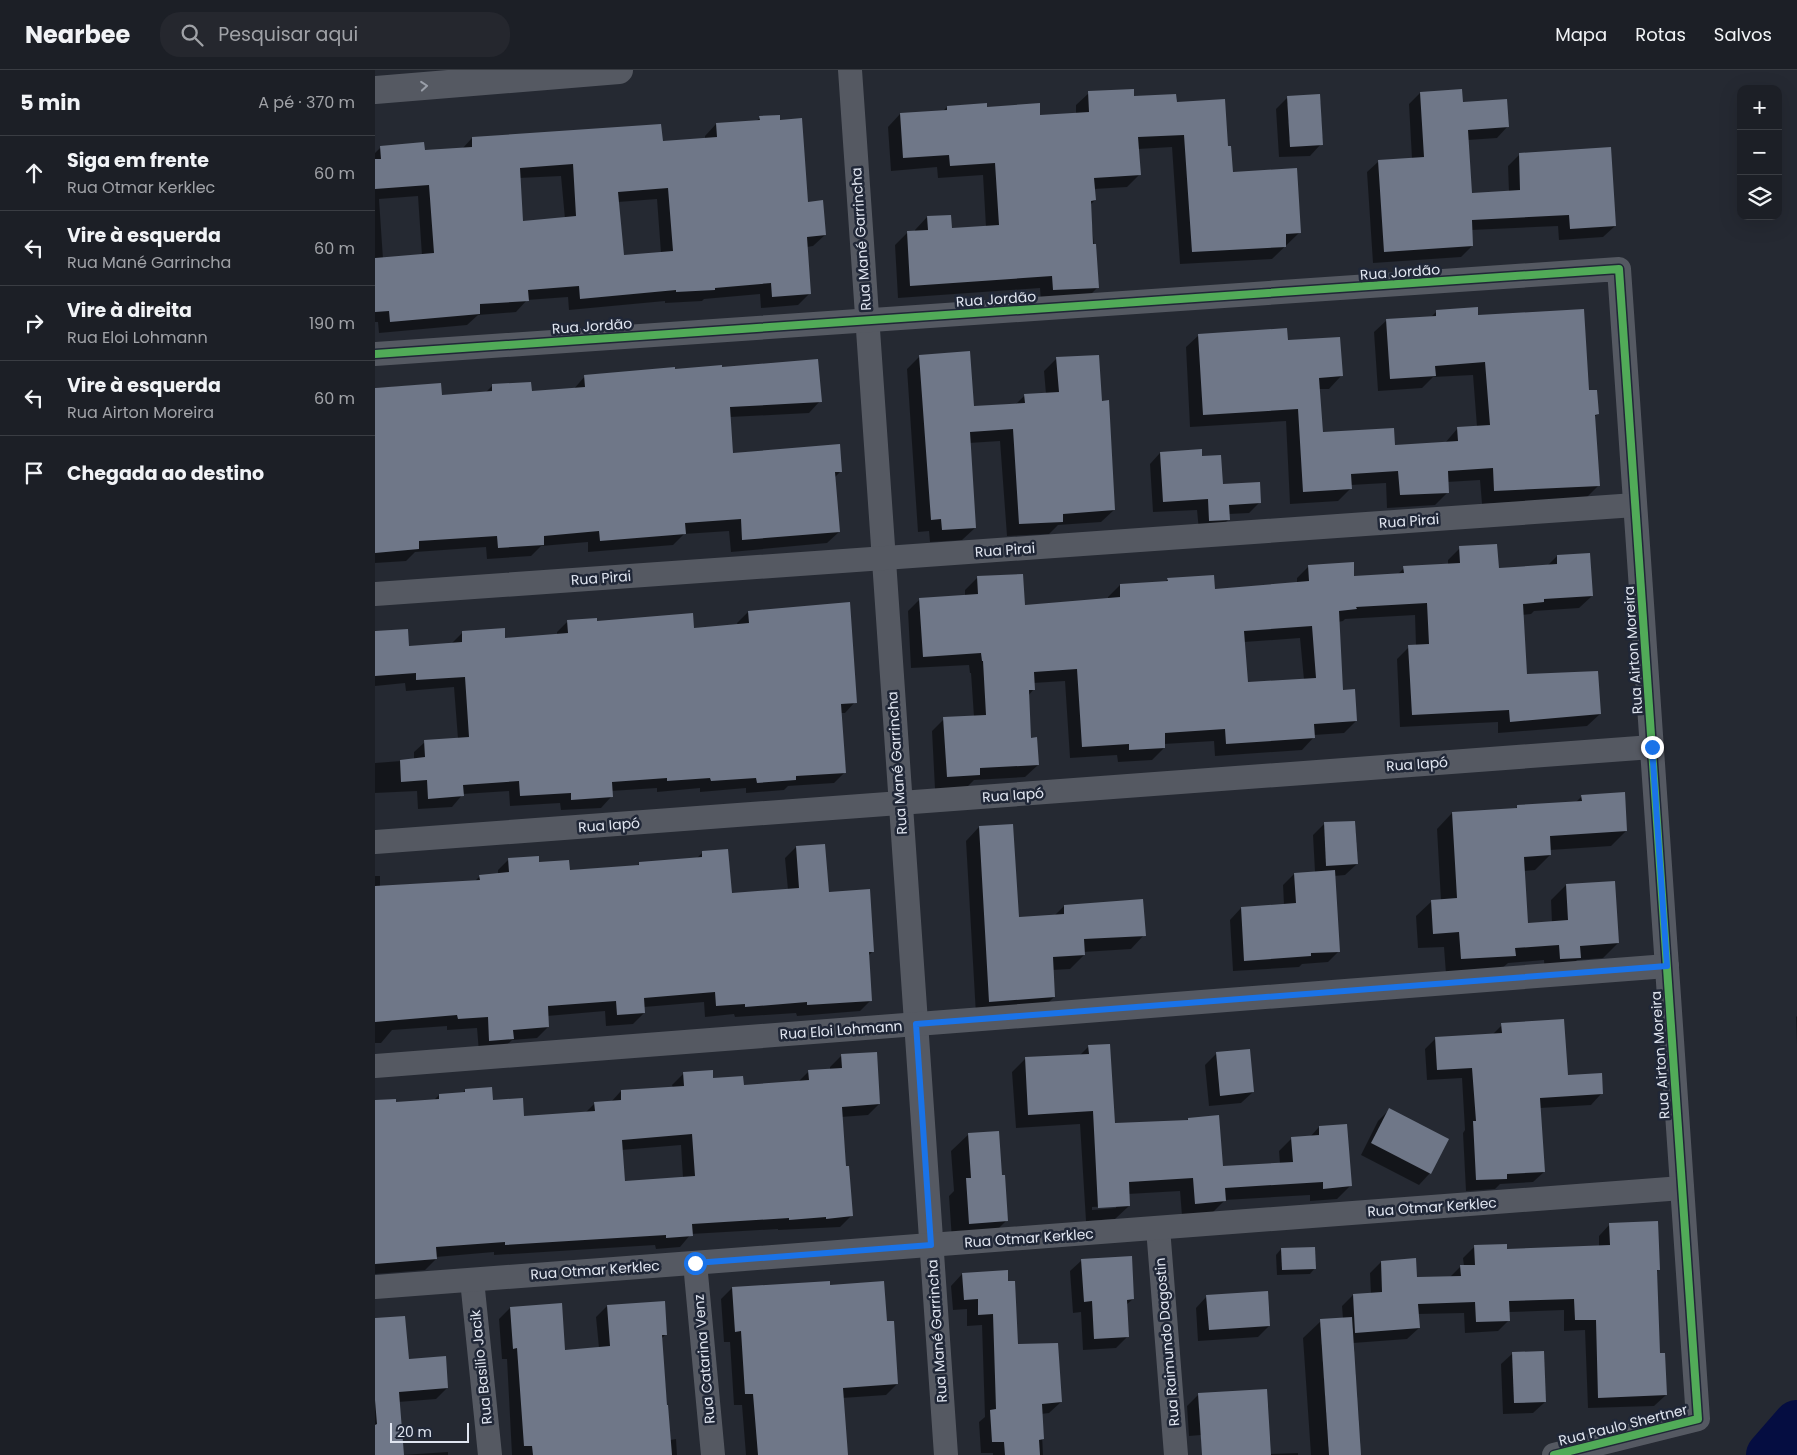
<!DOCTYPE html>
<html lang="pt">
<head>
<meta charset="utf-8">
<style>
	body { margin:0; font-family:Poppins,sans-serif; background:#25272e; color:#f1f3f6 }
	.controls { position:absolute; right:15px; top:15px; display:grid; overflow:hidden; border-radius:10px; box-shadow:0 5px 20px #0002 }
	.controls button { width:45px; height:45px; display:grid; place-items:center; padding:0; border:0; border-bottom:1px solid #3a3d43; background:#1c1f26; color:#f1f3f6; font:25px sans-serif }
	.scale { position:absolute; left:15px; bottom:12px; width:79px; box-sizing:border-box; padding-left:5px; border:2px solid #e0e5f0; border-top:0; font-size:14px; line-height:18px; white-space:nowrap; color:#e0e5f0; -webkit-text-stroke:4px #202737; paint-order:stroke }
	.stop { position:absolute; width:15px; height:15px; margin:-11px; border:4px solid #1a73e8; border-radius:50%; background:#fff }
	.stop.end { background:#1a73e8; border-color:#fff; box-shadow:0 1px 5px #0008 }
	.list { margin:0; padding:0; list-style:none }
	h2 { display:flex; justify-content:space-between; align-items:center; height:65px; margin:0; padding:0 20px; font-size:21px }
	h2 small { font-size:16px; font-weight:400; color:#a0a2a7 }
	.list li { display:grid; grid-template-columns:32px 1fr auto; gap:15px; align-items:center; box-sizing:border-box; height:75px; padding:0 20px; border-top:1px solid #3a3d43 }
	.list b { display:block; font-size:19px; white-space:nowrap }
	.list p { margin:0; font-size:16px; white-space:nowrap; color:#a0a2a7 }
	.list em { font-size:16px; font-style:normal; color:#a0a2a7 }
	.icon { flex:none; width:28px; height:28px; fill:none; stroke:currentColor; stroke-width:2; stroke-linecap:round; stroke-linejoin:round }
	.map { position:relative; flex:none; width:1422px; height:1385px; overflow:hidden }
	header { display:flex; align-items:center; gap:30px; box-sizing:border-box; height:70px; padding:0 25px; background:#1c1f26; border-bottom:1px solid #3a3d43 }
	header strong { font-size:24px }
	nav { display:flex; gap:28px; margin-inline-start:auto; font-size:18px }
	.search { width:350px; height:45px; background:#25272e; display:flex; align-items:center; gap:12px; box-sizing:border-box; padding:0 18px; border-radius:20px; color:#a0a2a7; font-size:19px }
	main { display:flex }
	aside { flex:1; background:#1c1f26 }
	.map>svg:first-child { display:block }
	.shadow { fill:#0007; fill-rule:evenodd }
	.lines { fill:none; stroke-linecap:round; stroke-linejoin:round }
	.river { stroke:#050d41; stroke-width:48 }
	.building { fill:#6f7788; fill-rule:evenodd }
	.minor { stroke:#555962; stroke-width:24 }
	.tertiary { stroke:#555962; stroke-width:28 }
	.cycleway-casing { stroke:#202737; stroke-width:11 }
	.cycleway { stroke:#51ab58; stroke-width:8 }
	.oneway { stroke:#9a9fa9 }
	.route { stroke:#1a73e8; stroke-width:6 }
	.labels { text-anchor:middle; stroke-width:5; stroke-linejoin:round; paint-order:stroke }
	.street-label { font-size:14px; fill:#e0e5f0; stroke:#202737 }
</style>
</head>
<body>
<header>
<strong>Nearbee</strong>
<div class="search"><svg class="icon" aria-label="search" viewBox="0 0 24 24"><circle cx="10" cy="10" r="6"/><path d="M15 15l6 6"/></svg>Pesquisar aqui</div>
<nav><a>Mapa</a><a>Rotas</a><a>Salvos</a></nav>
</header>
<main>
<aside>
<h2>5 min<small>A pé · 370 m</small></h2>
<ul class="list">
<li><svg class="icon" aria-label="ahead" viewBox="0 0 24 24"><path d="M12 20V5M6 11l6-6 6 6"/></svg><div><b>Siga em frente</b><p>Rua Otmar Kerklec</p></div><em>60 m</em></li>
<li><svg class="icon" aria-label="left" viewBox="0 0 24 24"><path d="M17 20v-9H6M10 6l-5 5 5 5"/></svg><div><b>Vire à esquerda</b><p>Rua Mané Garrincha</p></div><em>60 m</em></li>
<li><svg class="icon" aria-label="right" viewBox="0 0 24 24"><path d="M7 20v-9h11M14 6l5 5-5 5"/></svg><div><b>Vire à direita</b><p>Rua Eloi Lohmann</p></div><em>190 m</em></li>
<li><svg class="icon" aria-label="left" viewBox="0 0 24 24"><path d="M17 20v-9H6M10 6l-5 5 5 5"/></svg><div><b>Vire à esquerda</b><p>Rua Airton Moreira</p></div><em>60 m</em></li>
<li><svg class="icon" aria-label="arrive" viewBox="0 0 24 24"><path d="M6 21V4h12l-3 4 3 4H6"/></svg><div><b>Chegada ao destino</b></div></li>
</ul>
</aside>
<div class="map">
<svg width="1422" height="1385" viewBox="0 0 1422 1385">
	<rect width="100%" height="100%" fill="#252932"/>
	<g class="shadow">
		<polygon points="714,23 801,33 852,78 857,103 924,163 897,189 805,194 797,77 763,79 764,105 752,117 719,119 720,130 715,135 723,217 710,230 666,232 665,218 523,228 520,175 532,163 540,162 540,160 552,147 576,160 611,157 608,105 563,108 562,97 516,101 513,57 525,44 567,42 572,37 611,38 664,46 701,44 701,35"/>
		<polygon points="1045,23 1087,33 1133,56 1122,68 1093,70 1096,125 1134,122 1133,96 1145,84 1240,156 1228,167 1184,170 1183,156 1096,160 1097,176 1086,187 998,193 992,102 1004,91 1037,89 1034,34"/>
		<polygon points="912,28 946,74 935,86 904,87 901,39"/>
		<path d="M385,48L404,51L432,133L450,165L438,176L432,177L435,223L423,235L386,238L385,224L329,229L327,231L290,233V231L194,240L193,227L152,230L141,242L103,245L92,255L4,263L3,252H0V83L6,77L49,81L87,79L97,68L286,72L330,69V66L341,54L381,51ZM186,106L190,149L147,152L144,108ZM43,126L47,186L8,189L4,129ZM282,129L286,183L247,186L243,132Z"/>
		<polygon points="1062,241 1102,247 1213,322 1223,344 1219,347 1223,416 1211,428 1107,434 1105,410 1072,412 1073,422 1060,435 1012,438 1011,413 976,415 976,418 963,431 915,434 911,351 815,357 811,277 824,265 912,272 966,306 954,319 944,319 947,364 1019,376 1070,373 1082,359 1102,357 1098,305 1058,307 1047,318 1003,321 999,262 1012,250 1056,247"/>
		<polygon points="545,286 597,337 641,334 650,325 671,324 669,301 682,288 726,332 739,440 726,452 683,455 674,464 632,466 625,371 594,373 600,458 587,470 555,472 554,461 543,462 532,299"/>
		<polygon points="299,300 445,331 434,343 355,347 357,384 466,401 459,408 464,462 452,473 356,482 354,461 309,464 298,475 213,482 213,472 166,476 156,486 112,489 111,477 40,482 31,491 0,493 0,318 64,314 65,327 110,323 117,316 156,323 198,320 210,306"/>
		<polygon points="785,383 826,387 847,415 885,432 874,443 854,444 854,449 843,460 824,461 822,440 778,442 775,394"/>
		<path d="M1085,478L1122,500L1172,496L1182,486L1217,526L1204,538L1159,541L1156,544L1147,545L1151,605L1225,644L1212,656L1123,663V652L1025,657L1022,589L1034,577L1041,576L1040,545L970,549L968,551L963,552L967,621L981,651L969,663L939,665V667L927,680L840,686L839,671L789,674V678L777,690L743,692L742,685L695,688L690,611L658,613L659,619L653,626L655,669L663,695L650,707L599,710L592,717L560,719L557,661L569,649L599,647L596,603H595L594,595L536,598L533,541L545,529L590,526V520L602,508L649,536L733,529V527L745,515L790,512L793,509L839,520L922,514V508L934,496L978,507L1022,505L1029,498L1073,495V490ZM925,568L929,610L872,614L869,572Z"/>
		<polygon points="373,542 480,632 470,643 465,643 470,702 459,713 413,716 409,720 371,723 371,718 325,722 325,718 282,722 282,718 236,721 236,727 226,738 186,740 185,733 135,736 134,721 88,724 77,737 43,739 42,721 0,723 0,693 39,690 39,682 50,672 83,669 79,617 31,621 30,613 0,616 0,563 33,578 76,574 87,563 129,569 182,565 182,562 193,551 318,559 363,556 362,553"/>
		<polygon points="1207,726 1251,761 1236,776 1175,780 1175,785 1160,800 1148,801 1151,855 1177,853 1176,830 1191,815 1243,873 1228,888 1202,890 1189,903 1170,904 1169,890 1133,893 1124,901 1071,904 1069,877 1043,878 1041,846 1057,831 1066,831 1062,759 1077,743 1139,740 1143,736 1200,733"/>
		<polygon points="950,753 982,794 970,805 959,806 964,881 953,892 927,894 924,897 858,901 855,850 866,838 909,835 908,815 919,804 940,802 938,765"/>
		<polygon points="604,757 643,848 679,846 689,836 769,865 756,879 708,882 709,885 695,899 677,900 679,927 665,941 601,945 591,771"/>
		<polygon points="421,777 453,823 498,881 493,886 496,930 485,941 422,946 421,943 360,947 359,944 330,947 329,932 269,937 269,943 258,954 231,956 230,941 172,946 173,957 162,968 137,970 127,980 104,982 102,958 72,960 72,956 17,960 6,973 0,973 0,806 5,806 5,817 99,812 105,806 123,805 123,800 134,789 163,793 193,801 262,796 265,793 321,789 327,783 355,824 413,820 410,788"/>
		<polygon points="1422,946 1422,974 1421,947"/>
		<polygon points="1127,955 1192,1006 1226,1024 1216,1035 1165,1038 1169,1102 1158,1112 1125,1114 1120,1119 1091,1121 1088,1063 1090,1060 1087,1008 1052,1010 1050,979 1061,968 1117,965"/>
		<path d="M714,976L739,1054L811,1051L813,1049L847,1097L905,1094L904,1081L917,1068L935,1067L944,1057L975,1116L962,1129L935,1131V1125L850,1130L836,1144L807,1146L805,1121L753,1124L754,1136L740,1149L711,1151L705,1054L641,1058L637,1002L650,989L705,985ZM741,1136V1138L717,1140V1137Z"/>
		<path d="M501,983L504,1034L493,1045L466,1047L470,1097L476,1146L465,1157L403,1160V1159L316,1164L305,1177L281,1179L280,1175L119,1185V1182L61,1187V1189L50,1200L0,1204V1031L20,1033L59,1030L64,1025L87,1024L90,1020L117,1031L148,1047L210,1043L220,1033L236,1032L246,1021L298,1018L297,1015L309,1003L368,1016L423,1012L434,1001L455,1000V997L466,986ZM306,1075L308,1108L249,1113L246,1080Z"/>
		<polygon points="842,983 878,1022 866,1033 834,1036 830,995"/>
		<polygon points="1014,1040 1055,1103 1044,1115 986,1085 1003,1051"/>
		<polygon points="594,1064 631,1151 614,1168 577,1170 574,1126 579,1121 576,1081"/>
		<polygon points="1235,1154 1284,1199 1281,1202 1284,1284 1291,1325 1279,1336 1213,1338 1210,1260 1189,1261 1189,1240 1134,1242 1134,1250 1123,1261 1090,1263 1089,1243 1043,1244 1044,1258 1032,1269 978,1273 984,1385 936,1385 928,1268 946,1251 968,1249 967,1236 978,1225 996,1224 995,1203 1006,1192 1041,1209 1075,1207 1086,1196 1089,1196 1088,1188 1100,1176 1131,1180 1224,1177 1224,1166"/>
		<polygon points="906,1179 940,1198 935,1204 902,1205 901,1185"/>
		<polygon points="707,1190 758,1229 751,1235 753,1266 741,1278 708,1280 706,1242 698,1243 695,1201"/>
		<polygon points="631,1202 642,1275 686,1332 674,1343 666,1344 668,1385 618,1385 618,1383 606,1383 604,1352 610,1347 607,1255 592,1256 592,1239 578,1240 576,1216 587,1204"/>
		<polygon points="454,1216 511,1253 522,1314 511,1325 467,1328 472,1385 371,1385 367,1335 359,1335 355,1272 349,1272 346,1229 357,1218"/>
		<polygon points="832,1226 894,1256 883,1267 823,1271 821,1238"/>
		<polygon points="232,1236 291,1264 286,1269 295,1370 301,1369 302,1385 137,1385 132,1289 127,1289 124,1249 135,1238 189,1281 224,1278 221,1247"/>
		<polygon points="0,1250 33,1290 72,1318 61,1329 23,1332 27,1385 73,1382 73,1385 0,1385"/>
		<polygon points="1138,1283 1170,1332 1158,1343 1128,1344 1126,1294"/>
		<polygon points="824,1324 895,1384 923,1383 923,1385 840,1385 838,1364 814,1366 812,1336"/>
	</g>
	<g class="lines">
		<polyline class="river" points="1395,1385 1422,1354"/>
	</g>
	<g class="building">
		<polygon points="759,19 759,26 801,24 802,32 850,29 853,76 856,76 858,102 922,98 926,163 911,164 911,177 817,182 809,65 763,67 766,105 719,108 721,130 716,131 718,174 721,174 724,218 678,220 677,206 535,216 532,161 553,160 552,146 576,145 577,158 624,155 620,93 575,96 574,85 528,88 525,43 572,40 572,36 612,33 612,37 665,33 665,45 714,42 713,21"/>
		<polygon points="1087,19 1088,32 1132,29 1134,57 1093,60 1097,123 1145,120 1144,83 1236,77 1241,156 1195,159 1194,145 1097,150 1098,176 1009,182 1003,90 1049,87 1045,22"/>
		<polygon points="945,24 948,75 915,77 912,26"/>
		<path d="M405,45V50L427,48L433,132L448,130L451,165L432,167L436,224L397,227L396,213L340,218V220L301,222V220L205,229L204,216L153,220L154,231L105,234V244L15,252L14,241L0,242V188L59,183L54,115L0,119V89H6L5,76L49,72L50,80L97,77V67L286,54L288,71L342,67L341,53L385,50L384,46ZM198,94L201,146L148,151L145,98ZM293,118L298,181L249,185L243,122Z"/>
		<polygon points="1103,237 1103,245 1209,239 1214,320 1222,320 1224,344 1220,345 1225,416 1119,421 1118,398 1073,401 1074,423 1025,425 1023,401 976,404 977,419 928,422 923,339 828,345 823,264 912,258 913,270 965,267 968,306 944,308 948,362 1019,358 1020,375 1083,371 1082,357 1115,355 1110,292 1060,296 1061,306 1015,309 1011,249 1061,246 1061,240"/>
		<polygon points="595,281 599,336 650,333 649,324 684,322 681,287 724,285 727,331 734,330 740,440 688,444 688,452 644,454 638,359 595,362 601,458 567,460 566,449 556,450 544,285"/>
		<polygon points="443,289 447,332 355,337 358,383 465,374 467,402 460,402 465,462 367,470 366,449 310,453 311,464 225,471 224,461 169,466 169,475 123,478 122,466 44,471 44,479 0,483 0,318 66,313 67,325 117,321 117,314 156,312 157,321 210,317 209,305 300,297 300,299 347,295 347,297"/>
		<polygon points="827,379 827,386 846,385 848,414 885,412 886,433 854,435 855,450 834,451 833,429 788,432 785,382"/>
		<path d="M1122,474L1124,498L1182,494V485L1215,483L1218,526L1169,529V532L1148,534L1152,604L1223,601L1226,644L1135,652L1134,640L1037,645L1033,575L1054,574L1052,533L981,537L982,539L964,541L968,620L980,619L982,651L939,654L940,668L851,674L850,659L790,663V678L754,680V674L707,677L702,599L659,602L660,620H654L656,668L662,667L664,695L605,698V705L572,707L568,647L611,645L608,591H607L606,583L548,587L544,528L603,524L602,506L648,504L650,535L745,527V514L793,511L792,508L839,505L840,519L934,511L933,495L979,492V506L1029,503L1028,496L1085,493L1084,476ZM937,556L941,608L873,612L869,561Z"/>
		<polygon points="475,532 482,633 466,634 471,703 421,706 421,710 382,713 381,708 336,711 335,708 292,711 292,708 237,712 238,727 196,730 196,723 145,726 144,711 88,715 89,726 53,729 52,710 26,712 25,690 50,687 49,670 94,667 90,607 41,610 41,603 0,606 0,561 33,559 34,576 87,572 87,561 130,558 130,568 193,563 192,550 222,548 222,551 318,543 319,558 374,553 373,541"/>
		<polygon points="1250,722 1252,761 1175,766 1176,785 1149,787 1153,853 1193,850 1191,814 1240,811 1244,873 1205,876 1206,888 1185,889 1184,875 1140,878 1141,886 1086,889 1084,862 1058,864 1056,830 1082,828 1077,742 1142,738 1142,735 1207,731 1206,725"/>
		<polygon points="980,751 983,794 951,796 949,752"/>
		<polygon points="638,754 644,847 689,844 689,835 768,829 771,866 709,869 710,885 678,887 680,927 614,932 604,756"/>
		<polygon points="450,774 454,822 495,819 499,882 494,882 497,931 432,935 432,932 370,937 370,934 341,936 340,922 269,928 270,943 242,945 241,931 173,936 174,957 138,960 139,969 114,971 113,947 83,949 82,945 0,952 0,816 105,810 104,805 134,802 133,788 164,786 164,792 194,790 195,800 264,795 264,792 327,787 327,781 353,779 357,823 424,818 421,776"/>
		<polygon points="960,800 965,882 936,883 936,886 869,891 866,837 921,833 919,803"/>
		<polygon points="1189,949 1193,1005 1227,1003 1228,1024 1165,1028 1170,1102 1132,1104 1132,1109 1101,1110 1098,1051 1101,1051 1097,998 1062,1000 1060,967 1127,963 1126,953"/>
		<polygon points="735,974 740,1053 813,1050 813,1048 844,1045 848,1096 918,1092 916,1067 944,1065 944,1056 972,1054 977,1116 948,1119 948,1112 850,1118 851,1131 820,1134 818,1108 754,1112 755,1136 723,1138 718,1041 653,1045 650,987 714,984 713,975"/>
		<polygon points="875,979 879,1022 845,1026 841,982"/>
		<path d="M502,982L505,1034L467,1037L471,1096H474L478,1146L451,1149V1147L414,1150V1148L317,1154L318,1166L291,1168V1165L130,1175V1172L61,1177L62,1189L0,1194V1030L21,1029V1032L64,1029V1024L90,1022V1019L117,1017L118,1030L148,1028L149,1046L220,1041L219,1032L246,1030V1020L309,1016L308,1002L338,1000V1008L368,1006L369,1015L434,1010L433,1000L467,998L466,984ZM317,1064L320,1106L250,1111L247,1070Z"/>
		<polygon points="1014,1038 1074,1069 1056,1104 996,1073"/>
		<polygon points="624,1061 627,1105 630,1105 633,1151 594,1154 591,1108 596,1108 593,1063"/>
		<polygon points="1283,1151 1285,1200 1282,1200 1285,1283 1290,1283 1292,1325 1223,1328 1221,1250 1200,1250 1199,1229 1134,1231 1135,1251 1101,1252 1100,1232 1043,1234 1045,1258 980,1263 978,1224 1007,1222 1006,1191 1041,1188 1042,1207 1086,1206 1085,1195 1100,1195 1099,1175 1132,1174 1132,1179 1235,1175 1234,1153"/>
		<polygon points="940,1177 941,1199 907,1200 906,1178"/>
		<polygon points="757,1186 759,1229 752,1230 754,1267 719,1269 717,1231 709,1232 706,1189"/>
		<polygon points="633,1200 633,1211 640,1211 643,1274 683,1273 687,1332 667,1334 669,1369 664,1370 665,1385 630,1385 629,1372 617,1372 615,1340 621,1339 618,1244 603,1245 603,1229 589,1230 587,1203"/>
		<polygon points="455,1211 455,1215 509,1211 512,1251 519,1251 523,1314 468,1318 473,1385 383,1385 378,1324 370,1324 366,1261 360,1262 357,1217"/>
		<polygon points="893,1221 895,1256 834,1260 831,1225"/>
		<polygon points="290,1231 292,1265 287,1265 292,1335 293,1335 297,1385 158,1385 157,1376 149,1376 142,1278 138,1279 135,1237 187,1233 190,1280 235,1276 232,1235"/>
		<polygon points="30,1246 34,1289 71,1286 73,1318 24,1322 29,1385 0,1385 0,1355 2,1354 0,1330 0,1248"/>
		<polygon points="977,1247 986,1385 954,1385 945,1249"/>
		<polygon points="1169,1281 1171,1332 1139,1333 1137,1282"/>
		<polygon points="892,1319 896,1385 827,1385 823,1323"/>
	</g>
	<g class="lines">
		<g class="minor">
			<polyline points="475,0 571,1385"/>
			<polyline points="0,284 1244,199 1323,1349 1179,1385"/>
			<polyline points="0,524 1260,435"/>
			<polyline points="0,772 1277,677"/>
			<polyline points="0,996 1292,896"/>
			<polyline points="783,1158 801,1385"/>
			<polyline points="320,1193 338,1385"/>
			<polyline points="97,1210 115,1385"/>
			<polyline points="0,1217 1307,1118"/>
		</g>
		<polyline class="tertiary" points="0,20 244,0"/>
		<defs>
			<polyline id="cycleway" points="0,284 1244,199 1323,1349 1179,1385"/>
		</defs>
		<use href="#cycleway" class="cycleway-casing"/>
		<use href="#cycleway" class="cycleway"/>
	</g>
	<defs><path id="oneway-chevron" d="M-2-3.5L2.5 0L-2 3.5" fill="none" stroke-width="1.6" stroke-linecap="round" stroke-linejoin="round" transform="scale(1.25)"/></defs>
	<use class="oneway" href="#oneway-chevron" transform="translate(49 16) rotate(-5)"/>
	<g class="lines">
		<polyline class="route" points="320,1193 556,1175 541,954 1292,896 1277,677"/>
	</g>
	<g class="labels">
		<g class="street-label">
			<text transform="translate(486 169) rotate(-94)" y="5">Rua Mané Garrincha</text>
			<text transform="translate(1025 202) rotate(-4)" y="5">Rua Jordão</text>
			<text transform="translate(621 229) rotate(-4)" y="5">Rua Jordão</text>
			<text transform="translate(217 256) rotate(-4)" y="5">Rua Jordão</text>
			<text transform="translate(1034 451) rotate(-4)" y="5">Rua Pirai</text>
			<text transform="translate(630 480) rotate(-4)" y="5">Rua Pirai</text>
			<text transform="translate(226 508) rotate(-4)" y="5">Rua Pirai</text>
			<text transform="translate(1258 580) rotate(-94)" y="5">Rua Airton Moreira</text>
			<text transform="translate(522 693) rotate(-94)" y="5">Rua Mané Garrincha</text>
			<text transform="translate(1042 694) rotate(-4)" y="5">Rua Iapó</text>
			<text transform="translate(638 725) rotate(-4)" y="5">Rua Iapó</text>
			<text transform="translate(234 755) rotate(-4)" y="5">Rua Iapó</text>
			<text transform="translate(466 960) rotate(-4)" y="5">Rua Eloi Lohmann</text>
			<text transform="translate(1285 985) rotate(-94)" y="5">Rua Airton Moreira</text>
			<text transform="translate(1057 1137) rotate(-4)" y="5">Rua Otmar Kerklec</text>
			<text transform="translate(654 1168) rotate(-4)" y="5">Rua Otmar Kerklec</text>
			<text transform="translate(220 1200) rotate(-4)" y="5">Rua Otmar Kerklec</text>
			<text transform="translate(562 1261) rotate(-94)" y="5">Rua Mané Garrincha</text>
			<text transform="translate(792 1272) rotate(-95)" y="5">Rua Raimundo Dagostin</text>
			<text transform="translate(329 1289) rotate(-95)" y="5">Rua Catarina Venz</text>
			<text transform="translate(106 1297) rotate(-96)" y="5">Rua Basilio Jacik</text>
			<text transform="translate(1248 1355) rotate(-14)" y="5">Rua Paulo Shertner</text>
		</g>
	</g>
</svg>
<div class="controls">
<button>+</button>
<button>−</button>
<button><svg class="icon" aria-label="layers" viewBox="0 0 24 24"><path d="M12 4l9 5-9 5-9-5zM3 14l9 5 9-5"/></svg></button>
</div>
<div class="scale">20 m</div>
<div class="stop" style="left:320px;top:1193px"></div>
<div class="stop end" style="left:1277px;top:677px"></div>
</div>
</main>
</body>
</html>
